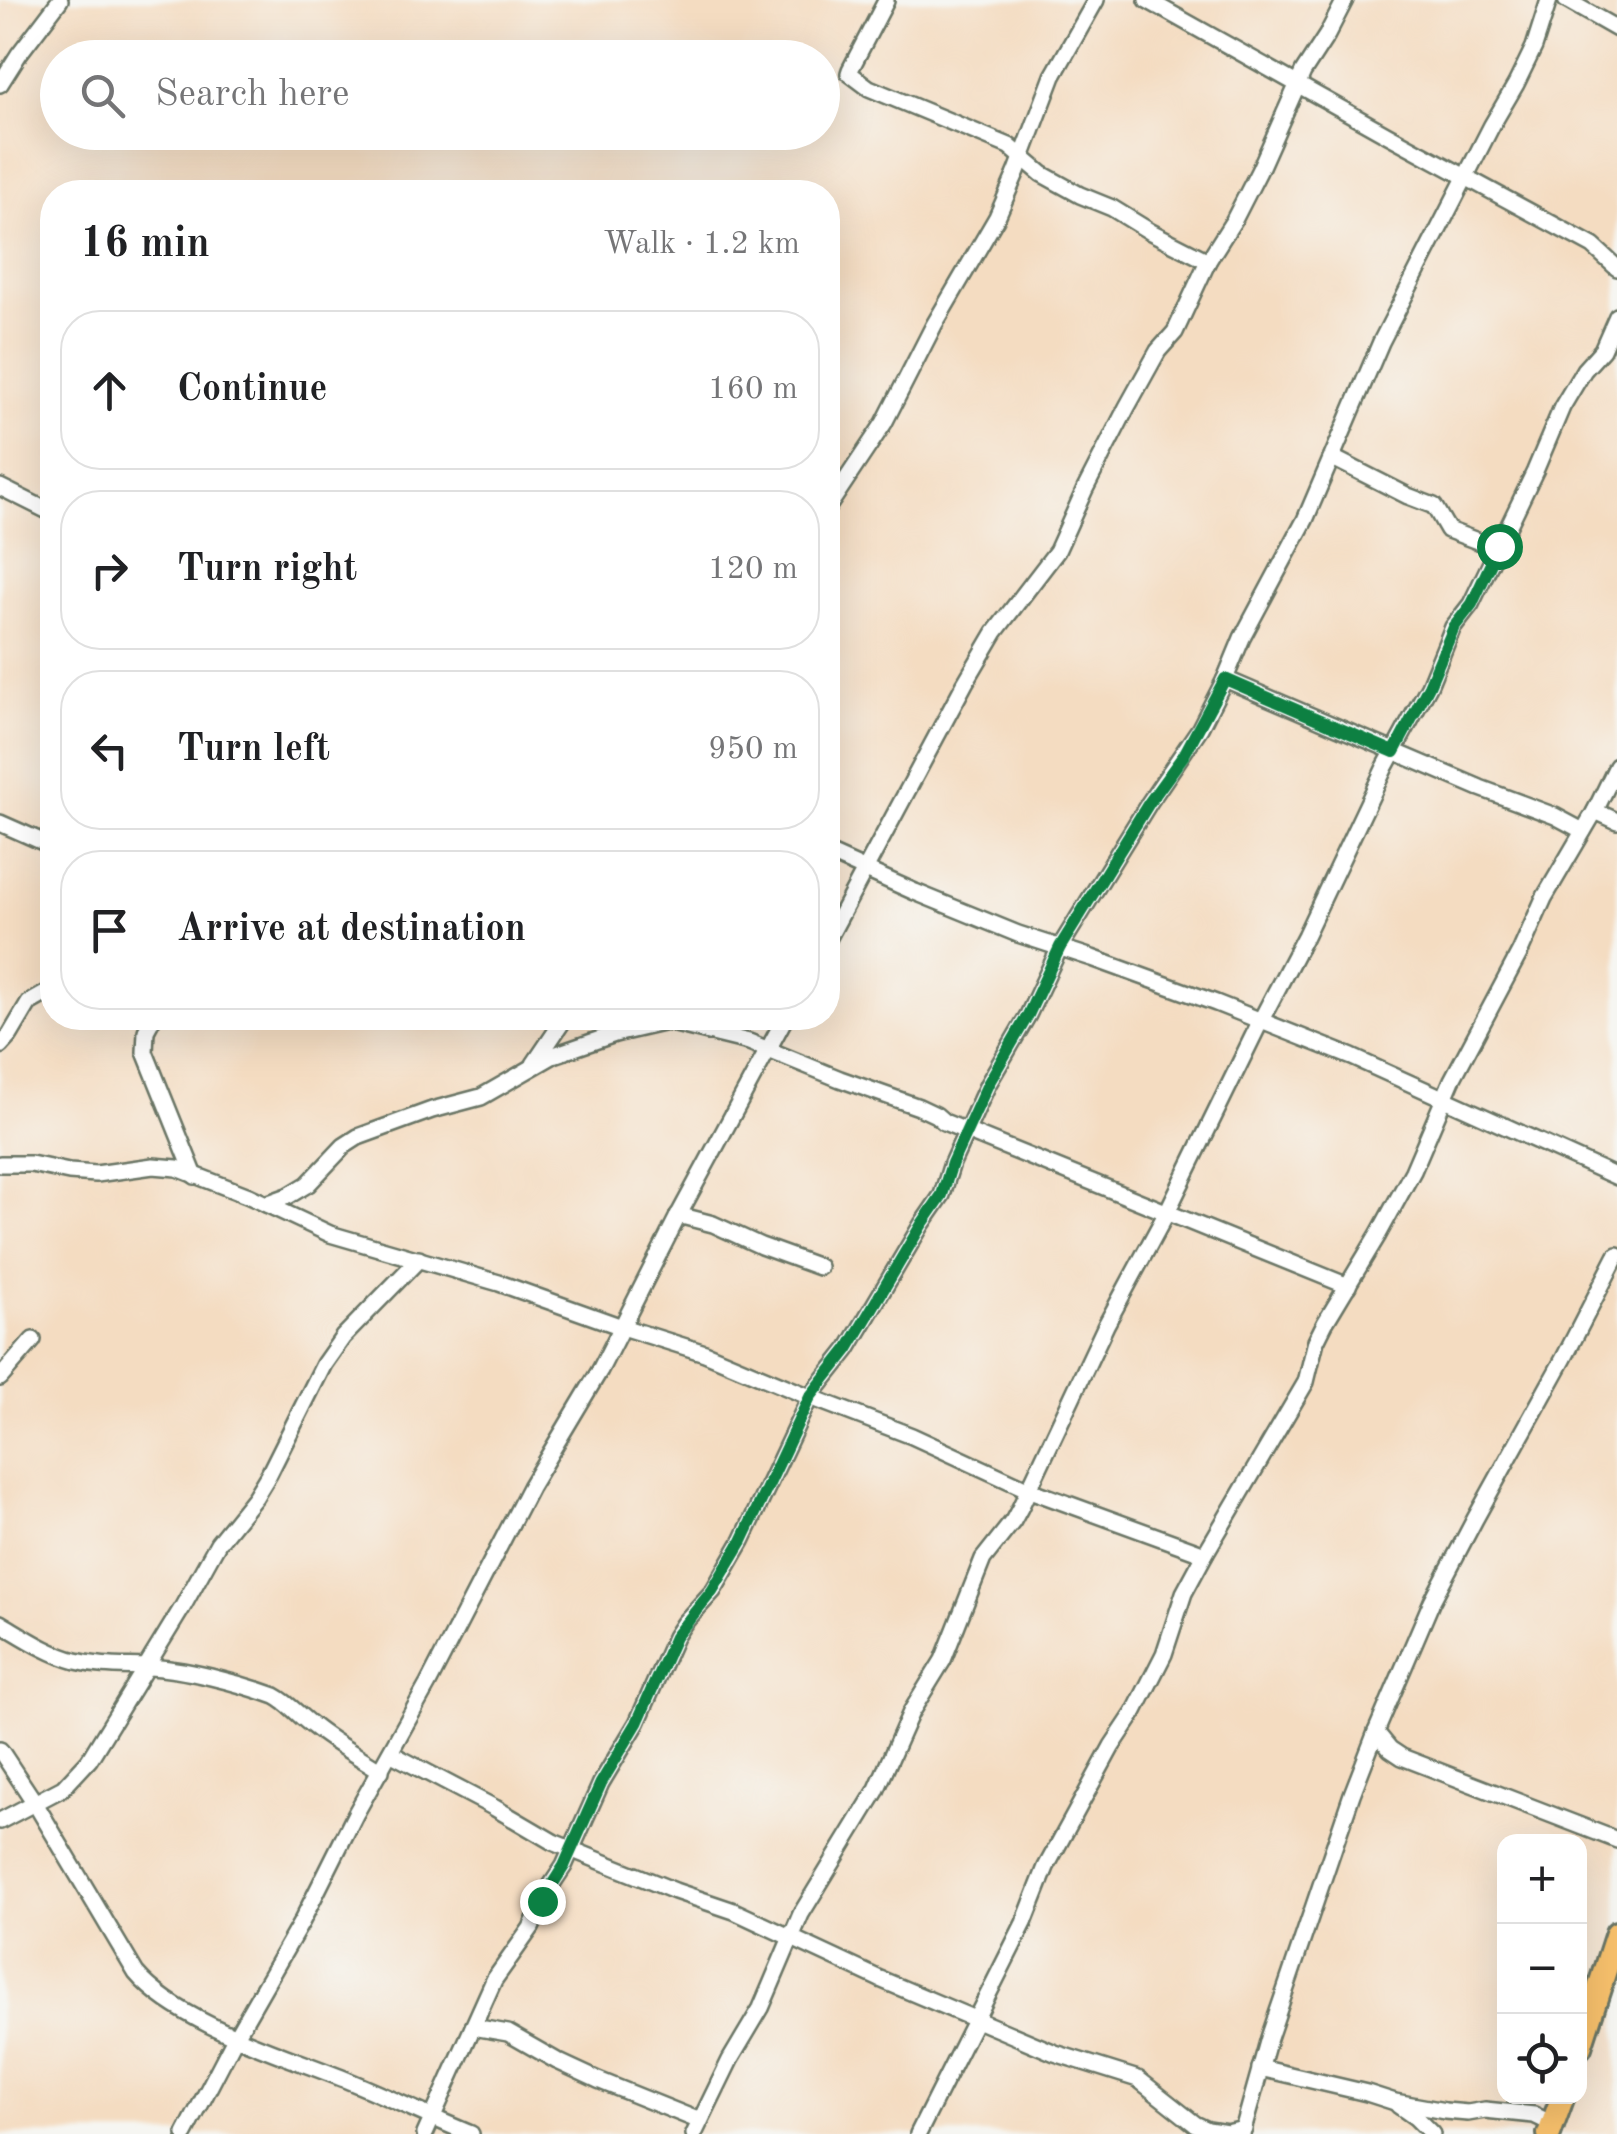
<!DOCTYPE html>
<html lang="en">
<head>
<meta charset="utf-8">
<style>
	body { margin:0; font-family:"Old Standard TT",serif; background:#f6f6f6; color:#202124 }
	.controls { position:absolute; right:30px; bottom:30px; display:grid; overflow:hidden; border-radius:20px; box-shadow:0 10px 40px #0002 }
	.controls button { width:90px; height:90px; display:grid; place-items:center; padding:0; border:0; border-bottom:2px solid #e0e0e0; background:#fff; color:#202124; font:50px sans-serif }
	.stop { position:absolute; width:30px; height:30px; margin:-22px; border:8px solid #0b8043; border-radius:50%; background:#fff }
	.stop.end { background:#0b8043; border-color:#fff; box-shadow:0 2px 10px #0008 }
	.list { margin:0; padding:0; list-style:none }
	h2 { display:flex; justify-content:space-between; align-items:center; height:130px; margin:0; padding:0 40px; font-size:42px }
	h2 small { font-size:32px; font-weight:400; color:#757577 }
	.list li { display:grid; grid-template-columns:65px 1fr auto; gap:30px; align-items:center; box-sizing:border-box; height:160px; margin:0 20px 20px; padding:0 20px; border:2px solid #e0e0e0; border-radius:40px }
	.list b { display:block; font-size:38px; white-space:nowrap }
	.list em { font-size:32px; font-style:normal; color:#757577 }
	.icon { flex:none; width:55px; height:55px; fill:none; stroke:currentColor; stroke-width:2; stroke-linecap:round; stroke-linejoin:round }
	.map { position:relative; flex:none; width:1617px; height:2134px; overflow:hidden }
	.search { position:absolute; background:#fff; box-shadow:0 10px 40px #0002; left:40px; top:40px; width:800px; height:110px; display:flex; align-items:center; gap:25px; box-sizing:border-box; padding:0 35px; border-radius:55px; color:#757577; font-size:38px }
	.panel { position:absolute; background:#fff; box-shadow:0 10px 40px #0002; left:40px; top:180px; width:800px; height:850px; border-radius:40px }
	.map>svg:first-child { display:block }
	.lines { fill:none; stroke-linecap:round; stroke-linejoin:round }
	.minor-casing { stroke:#6a7565; stroke-width:20 }
	.highway-casing { stroke:#6a7565; stroke-width:28 }
	.minor { stroke:#fff; stroke-width:15 }
	.highway { stroke:#f7c06c; stroke-width:22 }
	.route { stroke:#0b8043; stroke-width:12 }
</style>
</head>
<body>
<div class="map">
<svg width="1617" height="2134" viewBox="0 0 1617 2134">
	<rect width="100%" height="100%" fill="#f6f6f2"/>
	<filter id="ink" filterUnits="userSpaceOnUse"><feTurbulence type="fractalNoise" baseFrequency=".01" numOctaves="2"/><feDisplacementMap in="SourceGraphic" scale="20" xChannelSelector="R" yChannelSelector="G"/><feConvolveMatrix kernelMatrix="1 2 1 2 8 2 1 2 1" color-interpolation-filters="sRGB"/></filter>
	<filter id="wash" filterUnits="userSpaceOnUse"><feTurbulence type="fractalNoise" baseFrequency=".0048" numOctaves="4" result="noise"/><feDisplacementMap in="SourceGraphic" scale="40" xChannelSelector="R" yChannelSelector="G"/><feGaussianBlur stdDeviation="2.25" result="paint"/><feColorMatrix in="noise" values="0 0 0 0 0 0 0 0 0 0 0 0 0 0 0 0 0 1.4 0 .05"/><feComposite in="paint" operator="in"/></filter>
	<g filter="url(#wash)">
		<rect width="100%" height="100%" fill="#f4dcc1"/>
	</g>
	<g filter="url(#ink)">
		<g class="lines">
			<defs>
				<g id="minor">
					<polyline points="1147,0 1388,135 1593,246 1617,268"/>
					<polyline points="1566,0 1617,29"/>
					<polyline points="886,1 850,70 849,73 869,88 1009,146 1042,174 1080,195 1112,208 1151,232 1208,261"/>
					<polyline points="0,84 19,54 60,0"/>
					<polyline points="1333,458 1408,496 1434,506 1448,530 1488,545 1492,559"/>
					<polyline points="0,487 52,513"/>
					<polyline points="828,507 884,423 934,325 997,217 1017,171 1053,76 1096,0"/>
					<polyline points="1225,679 1480,788 1555,816 1583,831"/>
					<polyline points="1595,811 1617,821"/>
					<polyline points="0,823 52,846"/>
					<polyline points="828,853 915,892 1018,934 1092,958 1216,1003 1352,1057 1617,1177"/>
					<polyline points="828,939 965,683 995,632 1057,551 1085,489 1127,407 1158,351 1175,332 1208,261 1234,220 1259,171 1303,72 1327,35 1345,0"/>
					<polyline points="153,1018 146,1031 145,1052 195,1176"/>
					<polyline points="0,1046 10,1035 29,1003 52,990"/>
					<polyline points="534,1064 565,1018"/>
					<polyline points="0,1164 31,1164 69,1172 96,1174 153,1166 177,1168 249,1196 330,1234 499,1283 622,1327 705,1353 810,1397 912,1436 1027,1489 1205,1554"/>
					<polyline points="266,1204 288,1196 308,1184 344,1146 358,1137 432,1110 481,1097 554,1055 615,1034 667,1022 749,1042 840,1079 919,1107 936,1115 944,1122 1348,1286"/>
					<polyline points="678,1215 713,1224 761,1246 819,1267"/>
					<polyline points="0,1378 33,1340"/>
					<path d="M0,1623C24,1637 49,1654 76,1661C100,1667 122,1666 146,1667C183,1668 239,1683 275,1696C290,1704 299,1716 313,1726C334,1743 358,1756 381,1771"/>
					<polyline points="1376,1732 1390,1749 1402,1757 1617,1840"/>
					<path d="M0,1750L35,1803L136,1973C180,2025 286,2055 349,2081C390,2098 430,2117 471,2134"/>
					<polyline points="390,1753 495,1808 553,1842 675,1891 734,1911 880,1979 1055,2053 1138,2079 1195,2124 1208,2130 1227,2133 1244,2129"/>
					<polyline points="0,1821 63,1788 89,1760 182,1608 218,1543 255,1497 269,1474 324,1364 343,1337 419,1259"/>
					<polyline points="473,2027 508,2033 557,2061 598,2080 700,2121"/>
					<polyline points="1260,2068 1367,2093 1395,2102 1445,2111 1468,2113 1485,2110 1534,2115 1553,2124"/>
					<polyline points="1398,2105 1415,2117 1432,2134"/>
					<polyline points="185,2134 236,2036 302,1921 356,1813 428,1684 530,1487 600,1370 677,1218 785,1018"/>
					<polyline points="425,2134 494,1980 531,1928 550,1887 564,1866 601,1783 637,1723 675,1637 684,1623 713,1591 742,1541 810,1397 848,1349 922,1224 942,1195 952,1163 988,1084 1028,1015 1060,947 1149,803 1200,728 1225,679 1242,638 1305,520 1381,342 1492,125 1516,84 1534,47 1549,0"/>
					<polyline points="694,2134 730,2060 761,2008 801,1914 876,1791 911,1712 943,1660 983,1559 1013,1521 1020,1508 1106,1325 1167,1212 1261,1020 1305,936 1385,767 1429,686 1453,627 1471,604 1535,471 1562,407 1584,370 1602,350 1617,316"/>
					<polyline points="918,2134 1024,1923 1046,1867 1112,1746 1134,1713 1164,1654 1184,1593 1205,1554 1306,1382 1316,1341 1325,1323 1378,1235 1413,1171 1452,1080 1520,952 1544,898 1595,811 1617,766"/>
					<polyline points="1242,2134 1269,2038 1352,1794 1376,1732 1432,1601 1475,1519 1564,1358 1617,1255"/>
				</g>
				<g id="highway">
					<polyline points="1580,2047 1617,1933"/>
					<polyline points="1549,2134 1563,2096"/>
				</g>
			</defs>
			<use href="#minor" class="minor-casing"/>
			<use href="#highway" class="highway-casing"/>
			<use href="#minor" class="minor"/>
			<use href="#highway" class="highway"/>
		</g>
	</g>
	<g class="lines" filter="url(#ink)">
		<polyline class="route" points="542,1901 564,1866 601,1783 637,1723 675,1637 712,1591 742,1541 810,1397 848,1349 922,1224 942,1195 952,1163 988,1084 1028,1015 1060,947 1149,803 1184,755 1225,679 1394,752 1429,686 1454,627 1472,604 1499,546"/>
	</g>
</svg>
<div class="controls">
<button>+</button>
<button>−</button>
<button><svg class="icon" aria-label="locate" viewBox="0 0 24 24"><circle cx="12" cy="12" r="6"/><path d="M12 2v4M12 18v4M2 12h4M18 12h4"/></svg></button>
</div>
<div class="stop" style="left:1499px;top:546px"></div>
<div class="stop end" style="left:542px;top:1901px"></div>
<div class="search"><svg class="icon" aria-label="search" viewBox="0 0 24 24"><circle cx="10" cy="10" r="6"/><path d="M15 15l6 6"/></svg>Search here</div>
<section class="panel">
<h2>16 min<small>Walk · 1.2 km</small></h2>
<ul class="list">
<li><svg class="icon" aria-label="ahead" viewBox="0 0 24 24"><path d="M12 20V5M6 11l6-6 6 6"/></svg><div><b>Continue</b></div><em>160 m</em></li>
<li><svg class="icon" aria-label="right" viewBox="0 0 24 24"><path d="M7 20v-9h11M14 6l5 5-5 5"/></svg><div><b>Turn right</b></div><em>120 m</em></li>
<li><svg class="icon" aria-label="left" viewBox="0 0 24 24"><path d="M17 20v-9H6M10 6l-5 5 5 5"/></svg><div><b>Turn left</b></div><em>950 m</em></li>
<li><svg class="icon" aria-label="arrive" viewBox="0 0 24 24"><path d="M6 21V4h12l-3 4 3 4H6"/></svg><div><b>Arrive at destination</b></div></li>
</ul>
</section>
</div>
</body>
</html>
